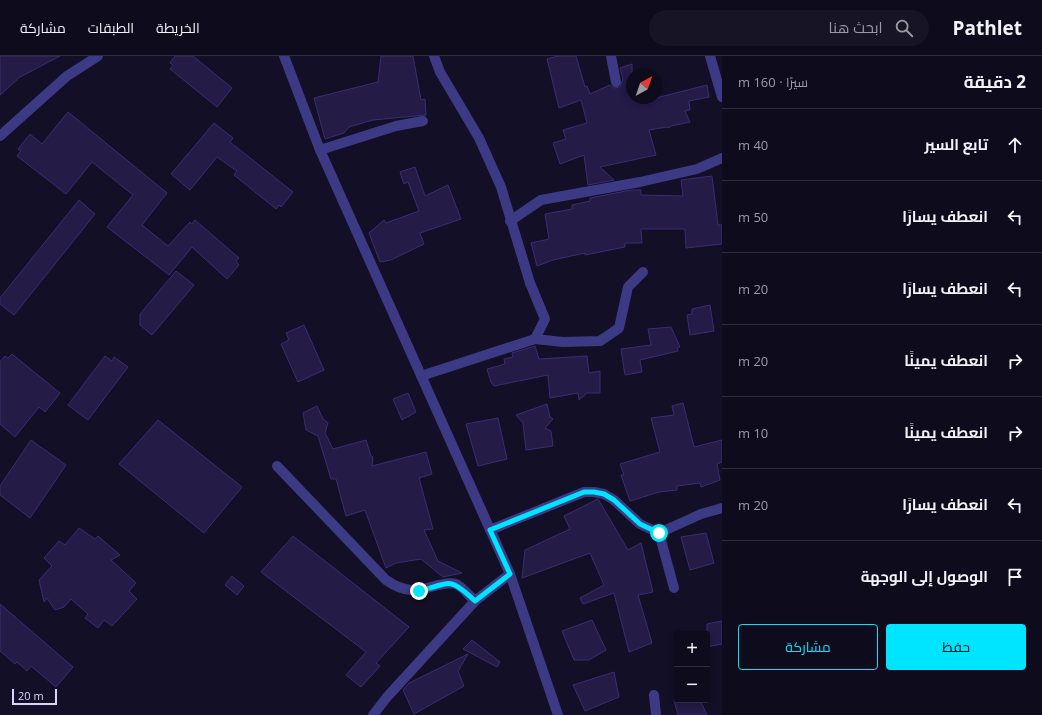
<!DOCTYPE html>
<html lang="ar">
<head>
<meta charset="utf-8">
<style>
	body { margin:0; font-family:"Open Sans",Cairo,sans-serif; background:#171425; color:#f1f3f6; direction:rtl }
	.controls { position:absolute; right:12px; bottom:12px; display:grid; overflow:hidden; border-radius:4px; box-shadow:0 2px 6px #0003 }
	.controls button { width:36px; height:36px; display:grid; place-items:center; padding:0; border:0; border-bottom:1px solid #2e2b3b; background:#0e0b1c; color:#f1f3f6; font:20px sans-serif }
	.compass { position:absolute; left:626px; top:12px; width:36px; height:36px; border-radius:50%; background:#0e0b1c; box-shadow:0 2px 6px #0003; rotate:40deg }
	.scale { position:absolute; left:12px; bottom:10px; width:45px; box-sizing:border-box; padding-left:4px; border:2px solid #d9d4ff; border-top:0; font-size:11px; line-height:14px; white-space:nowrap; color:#d9d4ff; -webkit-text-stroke:3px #130f26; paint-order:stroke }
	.stop { position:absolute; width:12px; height:12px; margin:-9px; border:3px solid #00e5ff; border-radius:50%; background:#fff }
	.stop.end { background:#00e5ff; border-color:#fff; box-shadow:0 1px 4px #0008 }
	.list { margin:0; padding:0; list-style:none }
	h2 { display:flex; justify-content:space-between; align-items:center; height:52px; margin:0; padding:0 16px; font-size:17px }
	h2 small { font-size:13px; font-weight:400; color:#9b9ba3 }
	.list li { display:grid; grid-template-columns:26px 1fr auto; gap:12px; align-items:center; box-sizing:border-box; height:72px; padding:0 16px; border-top:1px solid #2e2b3b }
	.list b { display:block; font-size:15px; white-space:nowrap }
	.list em { font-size:13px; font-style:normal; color:#9b9ba3 }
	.actions { display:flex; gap:8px; padding:12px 16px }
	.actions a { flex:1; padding:9px 0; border:1px solid #00e5ff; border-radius:4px; text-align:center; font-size:14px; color:#00e5ff }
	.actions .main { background:#00e5ff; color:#111 }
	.icon { flex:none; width:22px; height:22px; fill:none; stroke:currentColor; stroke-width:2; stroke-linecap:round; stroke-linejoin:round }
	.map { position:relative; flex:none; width:722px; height:659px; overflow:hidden; direction:ltr }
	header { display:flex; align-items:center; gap:24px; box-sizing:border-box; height:56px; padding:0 20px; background:#0e0b1c; border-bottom:1px solid #2e2b3b }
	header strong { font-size:19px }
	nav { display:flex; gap:22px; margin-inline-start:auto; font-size:14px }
	.search { width:280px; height:36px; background:#171425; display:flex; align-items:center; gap:10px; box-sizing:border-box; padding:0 14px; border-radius:22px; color:#9b9ba3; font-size:15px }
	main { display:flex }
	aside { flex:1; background:#0e0b1c }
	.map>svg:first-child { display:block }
	.building { fill:#241b47; stroke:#3b2d73 }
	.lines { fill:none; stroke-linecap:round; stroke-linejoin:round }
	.minor { stroke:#3d3a85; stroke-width:10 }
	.route { stroke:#00e5ff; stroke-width:5 }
</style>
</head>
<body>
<header>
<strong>Pathlet</strong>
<div class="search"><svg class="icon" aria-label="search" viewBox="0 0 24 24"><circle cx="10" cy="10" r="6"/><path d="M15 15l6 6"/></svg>ابحث هنا</div>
<nav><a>الخريطة</a><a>الطبقات</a><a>مشاركة</a></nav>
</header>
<main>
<aside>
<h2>2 دقيقة<small>سيرًا · 160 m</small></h2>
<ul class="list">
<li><svg class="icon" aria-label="ahead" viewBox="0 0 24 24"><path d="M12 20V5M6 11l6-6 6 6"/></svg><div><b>تابع السير</b></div><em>40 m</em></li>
<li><svg class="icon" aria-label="left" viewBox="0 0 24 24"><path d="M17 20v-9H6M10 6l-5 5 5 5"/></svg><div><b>انعطف يسارًا</b></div><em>50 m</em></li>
<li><svg class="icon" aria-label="left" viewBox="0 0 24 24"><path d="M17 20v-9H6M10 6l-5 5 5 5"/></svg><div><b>انعطف يسارًا</b></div><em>20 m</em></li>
<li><svg class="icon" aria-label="right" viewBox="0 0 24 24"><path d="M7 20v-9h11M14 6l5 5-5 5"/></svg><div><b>انعطف يمينًا</b></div><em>20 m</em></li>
<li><svg class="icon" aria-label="right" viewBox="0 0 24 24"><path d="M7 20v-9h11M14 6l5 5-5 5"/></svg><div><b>انعطف يمينًا</b></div><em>10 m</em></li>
<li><svg class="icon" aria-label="left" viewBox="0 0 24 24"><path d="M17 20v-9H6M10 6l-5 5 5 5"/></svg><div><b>انعطف يسارًا</b></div><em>20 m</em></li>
<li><svg class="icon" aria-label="arrive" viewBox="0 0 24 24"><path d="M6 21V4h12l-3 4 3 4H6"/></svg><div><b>الوصول إلى الوجهة</b></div></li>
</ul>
<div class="actions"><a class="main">حفظ</a><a>مشاركة</a></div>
</aside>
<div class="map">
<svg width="722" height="659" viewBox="0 0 722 659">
	<rect width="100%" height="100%" fill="#130f26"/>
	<g class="building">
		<polygon points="0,0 60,0 20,21 0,39"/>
		<polygon points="175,0 193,0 232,32 217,51 170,13 173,9 170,7"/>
		<polygon points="381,0 413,0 421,44 425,43 426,59 373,64 349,71 344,77 325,83 314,42 378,26"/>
		<polygon points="558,0 576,0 585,31 587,30 590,38 610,29 614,32 620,31 623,23 620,12 632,8 632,42 656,42 707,29 709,41 689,45 690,54 685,55 690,66 671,70 669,72 667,71 649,74 656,99 600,111 614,124 588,129 584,99 560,108 553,87 566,83 563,74 587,67 581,44 559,52 547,3"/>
		<polygon points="68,56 167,137 142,169 168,190 190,166 192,168 195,164 239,202 236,205 239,209 227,223 192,191 169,219 107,171 133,139 92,106 66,138 17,100 21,95 18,93 30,78 42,88"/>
		<polygon points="214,67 233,82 230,86 293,136 281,151 279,149 276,153 234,119 237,115 217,101 190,134 171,118"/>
		<polygon points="415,111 425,140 448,129 461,163 420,177 424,188 391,204 380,206 369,177 384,164 386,167 419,155 408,126 404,128 400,116"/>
		<polygon points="712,120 718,169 722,169 722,188 686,192 685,173 641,173 642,187 625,187 625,191 585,199 585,197 553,204 537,210 531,187 549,183 545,158 572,153 572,149 590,145 590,142 631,134 641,134 641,139 683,140 681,124"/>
		<polygon points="79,144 95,158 14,259 0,248 0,242"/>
		<polygon points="176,215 194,229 152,279 140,269 140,258"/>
		<polygon points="710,249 714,275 690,279 687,259 692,258 692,253"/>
		<polygon points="304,269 324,314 298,326 281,288 289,284 286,277"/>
		<polygon points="671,271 680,291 677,292 678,295 640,304 642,316 625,319 621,293 651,289 648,273"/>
		<polygon points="535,290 539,303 587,300 589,317 600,315 600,337 587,337 579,344 578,337 550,342 548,319 494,330 491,326 487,313 505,308 504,303 513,301 512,297"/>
		<polygon points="12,298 60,337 45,356 39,351 15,381 0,368 0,306 5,300 8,302"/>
		<polygon points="105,300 112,305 114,301 128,311 88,364 68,349"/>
		<polygon points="408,337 416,356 402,364 393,343"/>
		<polygon points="683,347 694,391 722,384 722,406 717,408 720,424 701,431 700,427 677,430 677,434 659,436 630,445 621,419 624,419 620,408 660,396 651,362 674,359 672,350"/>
		<polygon points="547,348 550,361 553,363 545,372 551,375 553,390 526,394 523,367 516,359"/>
		<polygon points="317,350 323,363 328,367 325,377 333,393 366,384 371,400 373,401 372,410 426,396 432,418 419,422 433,473 424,474 438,505 462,517 443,521 421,503 396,507 386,512 365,454 346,460 336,423 331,423 318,380 306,374 303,357"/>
		<polygon points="498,362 507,403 478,410 466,368"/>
		<polygon points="158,364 242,431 204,477 119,408"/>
		<polygon points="31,384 66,409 30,462 0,439 0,430"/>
		<polygon points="598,443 628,494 641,487 653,536 638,539 652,587 629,596 614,537 583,548 580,542 604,529 590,497 522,522 525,494 570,473 564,460"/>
		<polygon points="79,472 95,483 98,480 120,499 111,504 136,527 129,535 137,543 112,570 104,564 98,572 85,562 88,558 71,543 64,551 55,554 47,542 44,546 39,524 52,510 44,502 59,485 65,489"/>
		<polygon points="706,477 714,507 690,514 681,481"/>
		<polygon points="293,480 409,571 376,607 380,610 361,631 346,619 366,596 261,516"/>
		<polygon points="232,520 244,530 237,539 225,529"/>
		<polygon points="0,548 73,611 56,631 31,610 27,615 17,606 15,608 0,595"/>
		<polygon points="592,564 606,594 589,604 574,604 562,575"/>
		<polygon points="722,565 722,588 707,591 707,568"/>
		<polygon points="472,584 500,606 497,611 463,593"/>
		<polygon points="468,598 458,615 464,630 414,658 403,634 409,627"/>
		<polygon points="614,616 619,641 585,655 573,629"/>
		<polygon points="674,644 700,644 707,659 678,659"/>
	</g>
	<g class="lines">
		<g class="minor">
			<polyline points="284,0 320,94 510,518 558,659"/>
			<polyline points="434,0 440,16 479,82 501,131 530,227 545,263 535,283"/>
			<polyline points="611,0 616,26"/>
			<polyline points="710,0 722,41"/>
			<polyline points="0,80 67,20 98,0"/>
			<polyline points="320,94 396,70 423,65"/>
			<polyline points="510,165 541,144 640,126 697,113 722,102"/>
			<polyline points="421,320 535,283 563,286 600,285 619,272 628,231 643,216"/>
			<path d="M277,410L386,524C405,537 416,536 438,529C444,528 450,526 456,528C463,531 469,540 475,545"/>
			<polyline points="490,474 584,436 594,436 604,438 614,444 640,468 659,477 701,458 722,452"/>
			<polyline points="659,477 674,532"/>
			<polyline points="654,639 656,659"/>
			<polyline points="373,659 387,641 475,545 510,518"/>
		</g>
	</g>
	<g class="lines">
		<path class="route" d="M419,535C451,527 449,520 475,545L510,518L490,474L584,436H594L604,438L614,444L640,468L659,477"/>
	</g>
</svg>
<div class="controls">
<button>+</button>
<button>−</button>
</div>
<svg class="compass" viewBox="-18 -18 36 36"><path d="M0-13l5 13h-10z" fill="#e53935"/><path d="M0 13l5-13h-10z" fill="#9b9ba3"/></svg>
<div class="scale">20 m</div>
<div class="stop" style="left:659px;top:477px"></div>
<div class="stop end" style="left:419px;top:535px"></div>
</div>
</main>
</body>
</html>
